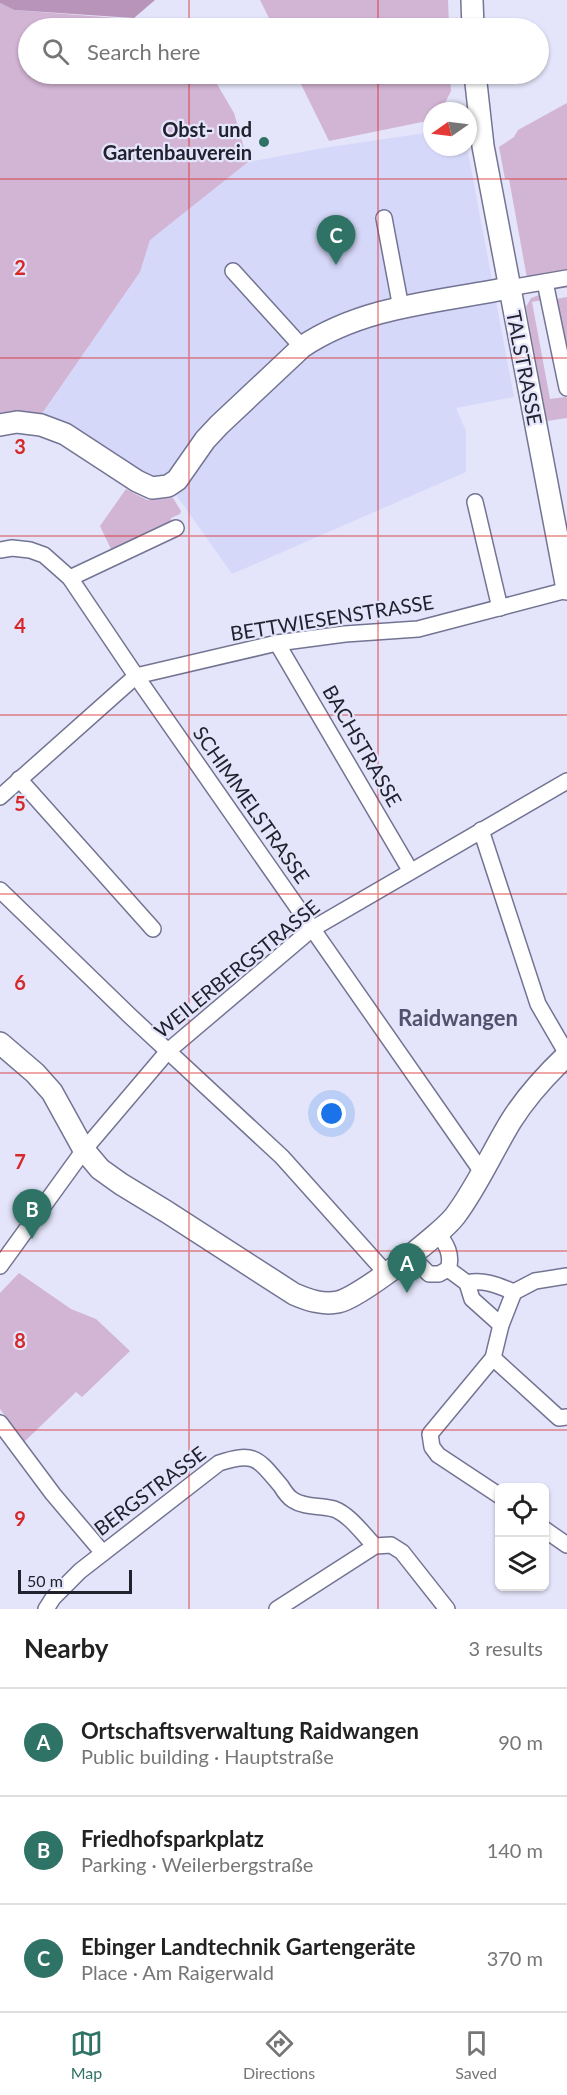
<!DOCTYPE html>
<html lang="en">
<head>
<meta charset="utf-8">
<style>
	body { margin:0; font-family:Lato,sans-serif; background:#f2f2f2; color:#222 }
	.controls { position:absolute; right:18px; bottom:18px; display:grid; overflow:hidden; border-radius:9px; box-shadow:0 2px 4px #0004 }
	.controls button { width:54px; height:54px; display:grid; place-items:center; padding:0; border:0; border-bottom:2px solid #e0e0e0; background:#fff; color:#222; font:30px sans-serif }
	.compass { position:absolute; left:423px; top:102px; width:54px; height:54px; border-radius:50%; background:#fff; box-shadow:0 2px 4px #0004; rotate:256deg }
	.scale { position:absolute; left:18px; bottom:15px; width:114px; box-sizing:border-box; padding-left:6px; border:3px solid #22222f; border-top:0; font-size:16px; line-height:21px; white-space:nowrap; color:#22222f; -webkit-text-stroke:4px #e4e5fa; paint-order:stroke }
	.you { position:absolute; left:332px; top:1114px; width:21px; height:21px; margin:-15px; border:4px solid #fff; border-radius:50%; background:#1a73e8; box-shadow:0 0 0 9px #1a73e833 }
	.badge { display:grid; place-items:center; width:39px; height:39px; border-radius:50%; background:#2e7366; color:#fff; font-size:20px; font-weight:700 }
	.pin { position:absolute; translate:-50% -50px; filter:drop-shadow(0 2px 3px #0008) }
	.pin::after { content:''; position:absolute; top:32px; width:21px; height:18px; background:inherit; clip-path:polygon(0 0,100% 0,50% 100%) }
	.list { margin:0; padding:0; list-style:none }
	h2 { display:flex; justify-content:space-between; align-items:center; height:78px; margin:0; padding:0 24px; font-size:26px }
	h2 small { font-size:20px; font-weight:400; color:#767676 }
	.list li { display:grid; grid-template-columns:39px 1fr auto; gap:18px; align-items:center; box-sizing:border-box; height:108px; padding:0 24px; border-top:2px solid #e0e0e0 }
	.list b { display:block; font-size:22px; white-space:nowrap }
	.list p { margin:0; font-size:20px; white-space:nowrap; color:#767676 }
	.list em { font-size:20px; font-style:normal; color:#767676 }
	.icon { flex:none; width:33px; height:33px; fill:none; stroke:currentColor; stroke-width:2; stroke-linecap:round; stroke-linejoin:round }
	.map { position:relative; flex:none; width:567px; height:1609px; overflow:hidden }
	.search { position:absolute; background:#fff; box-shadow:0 2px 4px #0004; left:18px; right:18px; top:18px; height:66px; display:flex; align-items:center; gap:15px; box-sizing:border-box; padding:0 21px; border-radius:33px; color:#767676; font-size:22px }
	.sheet { height:402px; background:#fff }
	nav { display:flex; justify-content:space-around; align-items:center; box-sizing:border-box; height:84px; border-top:2px solid #e0e0e0; background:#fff; font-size:16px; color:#767676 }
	nav a { display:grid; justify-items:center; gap:3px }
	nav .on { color:#2e7366 }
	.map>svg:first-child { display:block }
	.built { fill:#d6d8f9 }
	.green { fill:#d2b4d4 }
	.forest { fill:#b894ba }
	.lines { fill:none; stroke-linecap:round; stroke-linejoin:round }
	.street-casing { stroke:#737493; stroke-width:18 }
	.secondary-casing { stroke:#737493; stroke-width:24 }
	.street { stroke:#fff; stroke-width:15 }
	.secondary { stroke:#fff; stroke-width:21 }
	.grid { fill:none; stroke:#d62828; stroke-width:1.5; stroke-opacity:0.55 }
	.poi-dot { fill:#2e7366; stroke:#e4e5fa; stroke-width:2 }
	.labels { text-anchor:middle; stroke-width:4.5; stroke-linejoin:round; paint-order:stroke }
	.poi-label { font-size:20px; font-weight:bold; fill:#22222f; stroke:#e4e5fa; text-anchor:end }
	.street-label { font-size:20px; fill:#22222f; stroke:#e4e5fa }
	.quarter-label { font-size:22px; font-weight:bold; fill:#51516e; stroke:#e4e5fa }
	.grid-label { font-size:20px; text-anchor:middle; font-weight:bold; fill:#d62828; stroke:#e4e5fa; stroke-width:4.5; stroke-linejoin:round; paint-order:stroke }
</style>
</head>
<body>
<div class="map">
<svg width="567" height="1609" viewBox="0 0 567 1609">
	<rect width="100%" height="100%" fill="#e4e5fa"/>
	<polygon class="built" points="432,132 432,147 467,147 514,397 456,408 466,431 466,472 232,574 165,479 155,481 41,415 140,272 150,240 248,162 323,148"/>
	<g class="green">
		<polygon points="260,0 448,0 449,28 274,28"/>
		<polygon points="0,3 14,10 181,23 184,28 28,28 28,74 211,74 234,113 248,162 150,240 140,272 41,415 5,412 0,413"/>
		<polygon points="296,74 450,74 451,91 441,111 432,111 432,120 329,141"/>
		<polygon points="567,103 567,272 527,278 509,179 505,179 499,147 514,137 518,130"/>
		<polygon points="542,294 543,300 532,302 550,399 565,397 567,398 567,418 547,421 526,307 531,298"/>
		<polygon points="567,297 567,357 556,299"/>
		<polygon points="126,489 147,500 173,498 181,511 180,514 171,518 170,524 112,551 100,526"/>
		<polygon points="19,1273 71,1309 96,1319 130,1351 82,1397 76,1392 24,1442 0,1409 0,1293"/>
	</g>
	<polygon class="forest" points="0,0 155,0 134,18 14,10 0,3"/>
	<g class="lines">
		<defs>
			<g id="street">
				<polyline points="384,218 401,308"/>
				<polyline points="233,271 302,347"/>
				<polyline points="545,282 567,388"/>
				<polyline points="509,288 567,278"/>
				<polyline points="475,502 500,608"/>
				<polyline points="0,550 12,548 30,550 44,555 70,578 136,676 482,1172"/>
				<polyline points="70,578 176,528"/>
				<polyline points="277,643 410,870"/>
				<polyline points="19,779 153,929"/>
				<polyline points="0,797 136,676 277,643 345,634 418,629 567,590"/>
				<polyline points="481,830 538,1004 567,1054"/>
				<polyline points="0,890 129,1015 282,1157 386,1273"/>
				<path d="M438,1233C446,1244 453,1255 448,1269L467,1283C484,1279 499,1286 514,1292L535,1281L567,1276"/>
				<polyline points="410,1255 429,1274 439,1274 448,1269"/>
				<polyline points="0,1266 84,1150 168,1051 312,929 567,781"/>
				<polyline points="467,1283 472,1299 501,1325"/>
				<polyline points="493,1358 559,1418 567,1417"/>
				<polyline points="0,1423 53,1494 103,1553"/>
				<polyline points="500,1496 438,1455 432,1447 430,1434 493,1358 501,1325 514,1292"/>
				<polyline points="544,1529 567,1545"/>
				<path d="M46,1609L53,1598L80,1571L219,1463C255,1451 258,1459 281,1486C284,1491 288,1497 293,1500C305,1508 320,1505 334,1509C350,1515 363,1534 375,1546"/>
				<polyline points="277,1609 375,1546 391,1545 402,1552 447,1609"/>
			</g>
			<g id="secondary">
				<polyline points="472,0 473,28"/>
				<polyline points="475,74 483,146 567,589"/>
				<path d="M0,425L17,422L41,425L65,434L137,481L152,488L168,486L177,480L205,440L219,425L302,347C363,306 438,302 509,288"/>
				<path d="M0,1043L35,1073L52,1092L84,1150L100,1169L121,1184L167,1212L294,1294C308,1300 322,1305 338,1302C359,1298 441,1234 455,1216C477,1187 492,1152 511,1121C526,1097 546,1075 567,1055"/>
			</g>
		</defs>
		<use href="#street" class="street-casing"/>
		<use href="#secondary" class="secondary-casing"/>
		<use href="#street" class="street"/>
		<use href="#secondary" class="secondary"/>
	</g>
	<path class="grid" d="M189,0V28M378,0V28M189,74V1609M378,74V1609M0,179H567M0,358H567M0,536H567M0,715H567M0,894H567M0,1073H567M0,1251H567M0,1430H567"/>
	<circle class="poi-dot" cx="264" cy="142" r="6"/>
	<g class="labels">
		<g class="poi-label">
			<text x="252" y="137">Obst- und<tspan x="252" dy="23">Gartenbauverein</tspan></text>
		</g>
		<g class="street-label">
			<text transform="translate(524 368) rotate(79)" y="7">TALSTRASSE</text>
			<text transform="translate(332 618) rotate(-9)" y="7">BETTWIESENSTRASSE</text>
			<text transform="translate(362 746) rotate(60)" y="7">BACHSTRASSE</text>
			<text transform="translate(251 805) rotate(55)" y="7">SCHIMMELSTRASSE</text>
			<text transform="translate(237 969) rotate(-39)" y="7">WEILERBERGSTRASSE</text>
			<text transform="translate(150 1491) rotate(-37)" y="7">BERGSTRASSE</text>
		</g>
		<g class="quarter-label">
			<text x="458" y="1026">Raidwangen</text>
		</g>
	</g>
	<g class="grid-label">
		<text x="20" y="275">2</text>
		<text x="20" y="454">3</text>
		<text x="20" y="633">4</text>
		<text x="20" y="811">5</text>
		<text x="20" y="990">6</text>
		<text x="20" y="1169">7</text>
		<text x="20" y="1348">8</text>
		<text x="20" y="1526">9</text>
	</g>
</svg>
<div class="controls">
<button><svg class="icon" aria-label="locate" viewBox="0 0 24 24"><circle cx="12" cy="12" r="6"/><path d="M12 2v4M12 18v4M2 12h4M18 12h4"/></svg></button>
<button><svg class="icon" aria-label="layers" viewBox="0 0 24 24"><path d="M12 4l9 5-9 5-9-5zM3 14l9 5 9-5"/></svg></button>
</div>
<svg class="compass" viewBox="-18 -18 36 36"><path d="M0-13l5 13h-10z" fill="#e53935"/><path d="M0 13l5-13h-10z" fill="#767676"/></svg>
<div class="scale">50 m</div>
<div class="you"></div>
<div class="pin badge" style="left:407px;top:1293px">A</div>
<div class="pin badge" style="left:32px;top:1239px">B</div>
<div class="pin badge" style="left:336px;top:265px">C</div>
<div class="search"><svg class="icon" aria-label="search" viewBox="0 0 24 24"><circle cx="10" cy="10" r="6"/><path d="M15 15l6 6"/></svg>Search here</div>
</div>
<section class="sheet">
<h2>Nearby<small>3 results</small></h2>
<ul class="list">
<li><span class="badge">A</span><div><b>Ortschaftsverwaltung Raidwangen</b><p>Public building · Hauptstraße</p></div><em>90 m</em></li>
<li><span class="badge">B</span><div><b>Friedhofsparkplatz</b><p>Parking · Weilerbergstraße</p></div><em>140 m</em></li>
<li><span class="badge">C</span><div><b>Ebinger Landtechnik Gartengeräte</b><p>Place · Am Raigerwald</p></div><em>370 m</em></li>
</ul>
</section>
<nav>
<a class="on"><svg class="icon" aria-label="map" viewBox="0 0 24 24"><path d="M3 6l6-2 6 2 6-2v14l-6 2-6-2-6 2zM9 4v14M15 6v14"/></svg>Map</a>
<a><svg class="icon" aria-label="directions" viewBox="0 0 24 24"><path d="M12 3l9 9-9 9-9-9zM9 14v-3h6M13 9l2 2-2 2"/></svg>Directions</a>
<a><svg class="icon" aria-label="saved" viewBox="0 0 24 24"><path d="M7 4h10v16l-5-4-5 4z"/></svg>Saved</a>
</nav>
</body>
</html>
